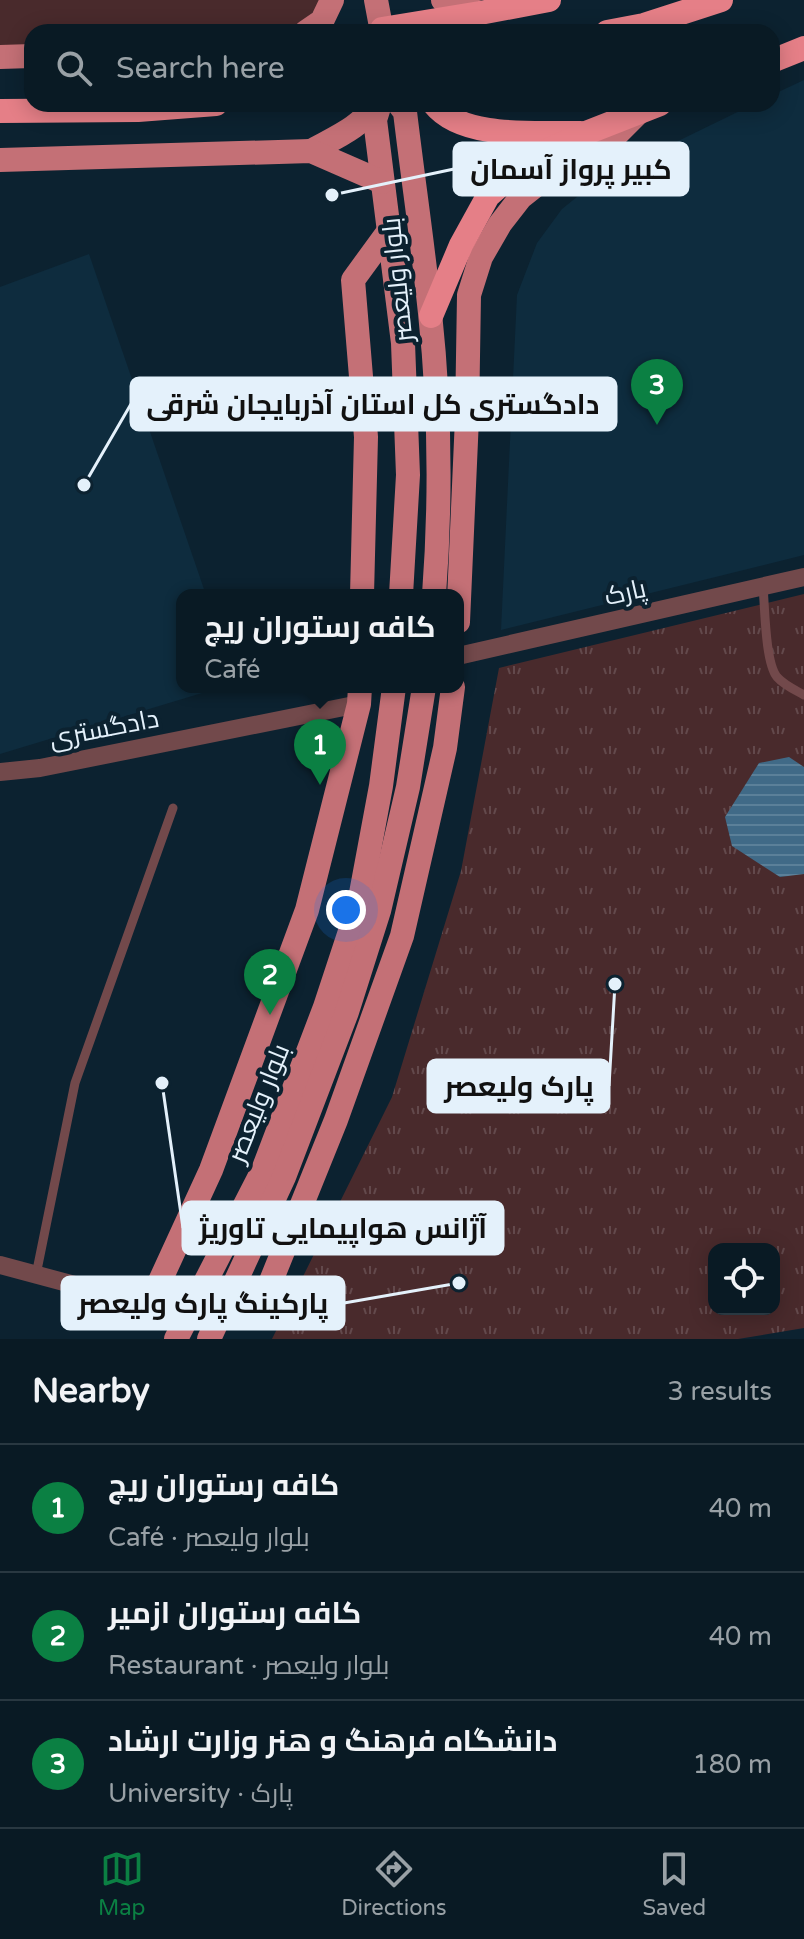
<!DOCTYPE html>
<html lang="en">
<head>
<meta charset="utf-8">
<style>
	body { margin:0; font-family:"Varela Round",Cairo,sans-serif; background:#12232c; color:#f1f3f6 }
	.controls { position:absolute; right:24px; bottom:24px; display:grid; overflow:hidden; border-radius:16px; box-shadow:0 4px 20px #0003 }
	.controls button { width:72px; height:72px; display:grid; place-items:center; padding:0; border:0; border-bottom:2px solid #293841; background:#091a24; color:#f1f3f6; font:40px sans-serif }
	.you { position:absolute; left:346px; top:910px; width:28px; height:28px; margin:-20px; border:6px solid #fff; border-radius:50%; background:#1a73e8; box-shadow:0 0 0 12px #1a73e833 }
	.badge { display:grid; place-items:center; width:52px; height:52px; border-radius:50%; background:#0b8043; color:#fff; font-size:26px; font-weight:700 }
	.pin { position:absolute; translate:-50% -66px; filter:drop-shadow(0 2px 4px #0008) }
	.pin::after { content:''; position:absolute; top:42px; width:28px; height:24px; background:inherit; clip-path:polygon(0 0,100% 0,50% 100%) }
	.popup { position:absolute; left:176px; top:589px; width:288px; height:104px; box-sizing:border-box; display:grid; place-content:center; border-radius:16px; background:#091a24; filter:drop-shadow(0 2px 6px #0005); font-size:26px; white-space:nowrap; color:#99a1a6 }
	.popup b { font-size:30px; color:#f1f3f6 }
	.popup::after { content:''; position:absolute; left:50%; top:100%; margin-left:-16px; border:16px solid transparent; border-top-color:#091a24 }
	.list { margin:0; padding:0; list-style:none }
	h2 { display:flex; justify-content:space-between; align-items:center; height:104px; margin:0; padding:0 32px; font-size:34px }
	h2 small { font-size:26px; font-weight:400; color:#99a1a6 }
	.list li { display:grid; grid-template-columns:52px 1fr auto; gap:24px; align-items:center; box-sizing:border-box; height:128px; padding:0 32px; border-top:2px solid #293841 }
	.list b { display:block; font-size:30px; white-space:nowrap }
	.list p { margin:0; font-size:26px; white-space:nowrap; color:#99a1a6 }
	.list em { font-size:26px; font-style:normal; color:#99a1a6 }
	.icon { flex:none; width:44px; height:44px; fill:none; stroke:currentColor; stroke-width:2; stroke-linecap:round; stroke-linejoin:round }
	.map { position:relative; flex:none; width:804px; height:1339px; overflow:hidden }
	.search { position:absolute; background:#091a24; box-shadow:0 4px 20px #0003; left:24px; right:24px; top:24px; height:88px; display:flex; align-items:center; gap:20px; box-sizing:border-box; padding:0 28px; border-radius:24px; color:#99a1a6; font-size:30px }
	.sheet { height:488px; background:#091a24 }
	nav { display:flex; justify-content:space-around; align-items:center; box-sizing:border-box; height:112px; border-top:2px solid #293841; background:#091a24; font-size:22px; color:#99a1a6 }
	nav a { display:grid; justify-items:center; gap:4px }
	nav .on { color:#0b8043 }
	.map>svg:first-child { display:block }
	.built { fill:#0e2c3e }
	.grass { fill:#492a2c }
	.park { fill:url(#park-tufts); fill-rule:evenodd }
	.water { fill:url(#water-rules) }
	.lines { fill:none; stroke-linecap:round; stroke-linejoin:round }
	.lane { stroke:#72494b; stroke-width:9 }
	.street { stroke:#72494b; stroke-width:18 }
	.primary { stroke:#c47076; stroke-width:24 }
	.highway { stroke:#e57f87; stroke-width:24 }
	.labels { text-anchor:middle; stroke-width:8; stroke-linejoin:round; paint-order:stroke }
	.street-label { font-size:26px; fill:#e4f1fb; stroke:#0c2230 }
	.leader { fill:none; stroke:#e4f1fb; stroke-width:3 }
	.callout-dot { fill:#e4f1fb; stroke:#0c2230; stroke-width:3 }
	.callout { fill:#e4f1fb; stroke:#e4f1fb; stroke-width:3 }
	.callout-label { font-size:28px; text-anchor:middle; font-weight:bold; fill:#111 }
</style>
</head>
<body>
<div class="map">
<svg width="804" height="1339" viewBox="0 0 804 1339">
	<defs>
		<pattern id="park-tufts" width="24" height="20" patternUnits="userSpaceOnUse" patternTransform="scale(2)"><rect width="24" height="20" fill="#492a2c"/><path d="M3 7l-1-3M5 7V3M7 7l1-3M15 17l-1-3M17 17v-4M19 17l1-3" fill="none" stroke="#63494c"/></pattern>
		<pattern id="water-rules" width="6" height="5" patternUnits="userSpaceOnUse" patternTransform="scale(2)"><rect width="6" height="5" fill="#406a87"/><path d="M0 2.5h6" fill="none" stroke="#5b8099"/></pattern>
	</defs>
	<rect width="100%" height="100%" fill="#0c2230"/>
	<g class="built">
		<polygon points="804,80 804,555 501,630 517,295 537,243 562,209 598,180 754,104 772,104 772,95"/>
		<polygon points="89,254 206,595 182,595 182,687 222,687 0,754 0,287"/>
	</g>
	<path class="grass" d="M0,0H320C311,22 295,27 273,32H32V47L0,49Z"/>
	<path class="park" d="M804,594V1328L738,1339H272L392,1097L461,871L499,668ZM714,1249H774V1309H714Z"/>
	<polygon class="water" points="789,757 804,767 804,874 780,877 732,846 725,817 759,763"/>
	<g class="lines">
		<g class="lane">
			<path d="M763,587C765,607 765,662 777,677C784,685 795,690 804,695"/>
			<polyline points="36,1275 75,1083 173,808"/>
		</g>
		<g class="street">
			<polyline points="458,656 804,577"/>
			<polyline points="0,772 40,768 359,704"/>
			<polyline points="0,1265 187,1315"/>
		</g>
		<g class="primary">
			<polyline points="376,0 382,32"/>
			<polyline points="443,0 480,13"/>
			<polyline points="306,32 322,21 332,0"/>
			<polyline points="0,57 32,56"/>
			<polyline points="380,104 375,120 403,343 408,475 401,595"/>
			<path d="M399,104L405,112C413,179 423,246 430,313C440,406 441,502 434,595"/>
			<path d="M311,151C334,138 362,127 375,104"/>
			<polyline points="0,160 311,151 382,182"/>
			<polyline points="362,595 366,437 353,280 388,232"/>
			<polyline points="458,622 467,418 469,295 481,257 500,224 521,197 550,174 603,148 638,113"/>
			<polyline points="229,1296 269,1286 336,1120 402,936 445,748 453,687"/>
			<polyline points="149,1305 211,1170 307,910 359,704 360,687"/>
			<polyline points="176,1339 263,1170 325,1007 359,904 381,786 394,687"/>
			<polyline points="209,1339 284,1177 347,1012 379,911 408,787 424,687"/>
		</g>
		<g class="highway">
			<polyline points="382,29 480,13 549,0"/>
			<polyline points="607,32 644,25 721,0"/>
			<polyline points="772,61 804,48"/>
			<path d="M434,104C463,140 537,132 580,133"/>
			<polyline points="0,111 138,110 216,104"/>
			<polyline points="431,316 461,245 488,196 531,158 586,133 660,104"/>
		</g>
	</g>
	<g class="labels">
		<g class="street-label">
			<text transform="translate(397 280) rotate(-96)" y="9">بلوار ولیعصر</text>
			<text transform="translate(625 592) rotate(-13)" y="9">پارک</text>
			<text transform="translate(104 728) rotate(-11)" y="9">دادگستری</text>
			<text transform="translate(258 1103) rotate(-68)" y="9">بلوار ولیعصر</text>
		</g>
	</g>
	<path class="leader" d="M332 195L454 169M84 485L131 404M615 984L609 1086M162 1083L183 1228M459 1283L344 1303"/>
	<g class="callout-dot">
		<circle cx="332" cy="195" r="8"/>
		<circle cx="84" cy="485" r="8"/>
		<circle cx="615" cy="984" r="8"/>
		<circle cx="162" cy="1083" r="8"/>
		<circle cx="459" cy="1283" r="8"/>
	</g>
	<g class="callout">
		<rect x="454" y="143" width="234" height="52" rx="8"/>
		<rect x="131" y="378" width="485" height="52" rx="8"/>
		<rect x="428" y="1060" width="181" height="52" rx="8"/>
		<rect x="183" y="1202" width="320" height="52" rx="8"/>
		<rect x="62" y="1277" width="282" height="52" rx="8"/>
	</g>
	<g class="callout-label">
		<text x="571" y="179">کبیر پرواز آسمان</text>
		<text x="373" y="414">دادگستری کل استان آذربایجان شرقی</text>
		<text x="519" y="1096">پارک ولیعصر</text>
		<text x="343" y="1238">آژانس هواپیمایی تاوریژ</text>
		<text x="203" y="1313">پارکینگ پارک ولیعصر</text>
	</g>
</svg>
<div class="controls">
<button><svg class="icon" aria-label="locate" viewBox="0 0 24 24"><circle cx="12" cy="12" r="6"/><path d="M12 2v4M12 18v4M2 12h4M18 12h4"/></svg></button>
</div>
<div class="you"></div>
<div class="pin badge" style="left:320px;top:785px">1</div>
<div class="popup"><b>کافه رستوران ریچ</b>Café</div>
<div class="pin badge" style="left:270px;top:1015px">2</div>
<div class="pin badge" style="left:657px;top:425px">3</div>
<div class="search"><svg class="icon" aria-label="search" viewBox="0 0 24 24"><circle cx="10" cy="10" r="6"/><path d="M15 15l6 6"/></svg>Search here</div>
</div>
<section class="sheet">
<h2>Nearby<small>3 results</small></h2>
<ul class="list">
<li><span class="badge">1</span><div><b>کافه رستوران ریچ</b><p>Café · بلوار ولیعصر</p></div><em>40 m</em></li>
<li><span class="badge">2</span><div><b>کافه رستوران ازمیر</b><p>Restaurant · بلوار ولیعصر</p></div><em>40 m</em></li>
<li><span class="badge">3</span><div><b>دانشگاه فرهنگ و هنر وزارت ارشاد</b><p>University · پارک</p></div><em>180 m</em></li>
</ul>
</section>
<nav>
<a class="on"><svg class="icon" aria-label="map" viewBox="0 0 24 24"><path d="M3 6l6-2 6 2 6-2v14l-6 2-6-2-6 2zM9 4v14M15 6v14"/></svg>Map</a>
<a><svg class="icon" aria-label="directions" viewBox="0 0 24 24"><path d="M12 3l9 9-9 9-9-9zM9 14v-3h6M13 9l2 2-2 2"/></svg>Directions</a>
<a><svg class="icon" aria-label="saved" viewBox="0 0 24 24"><path d="M7 4h10v16l-5-4-5 4z"/></svg>Saved</a>
</nav>
</body>
</html>
